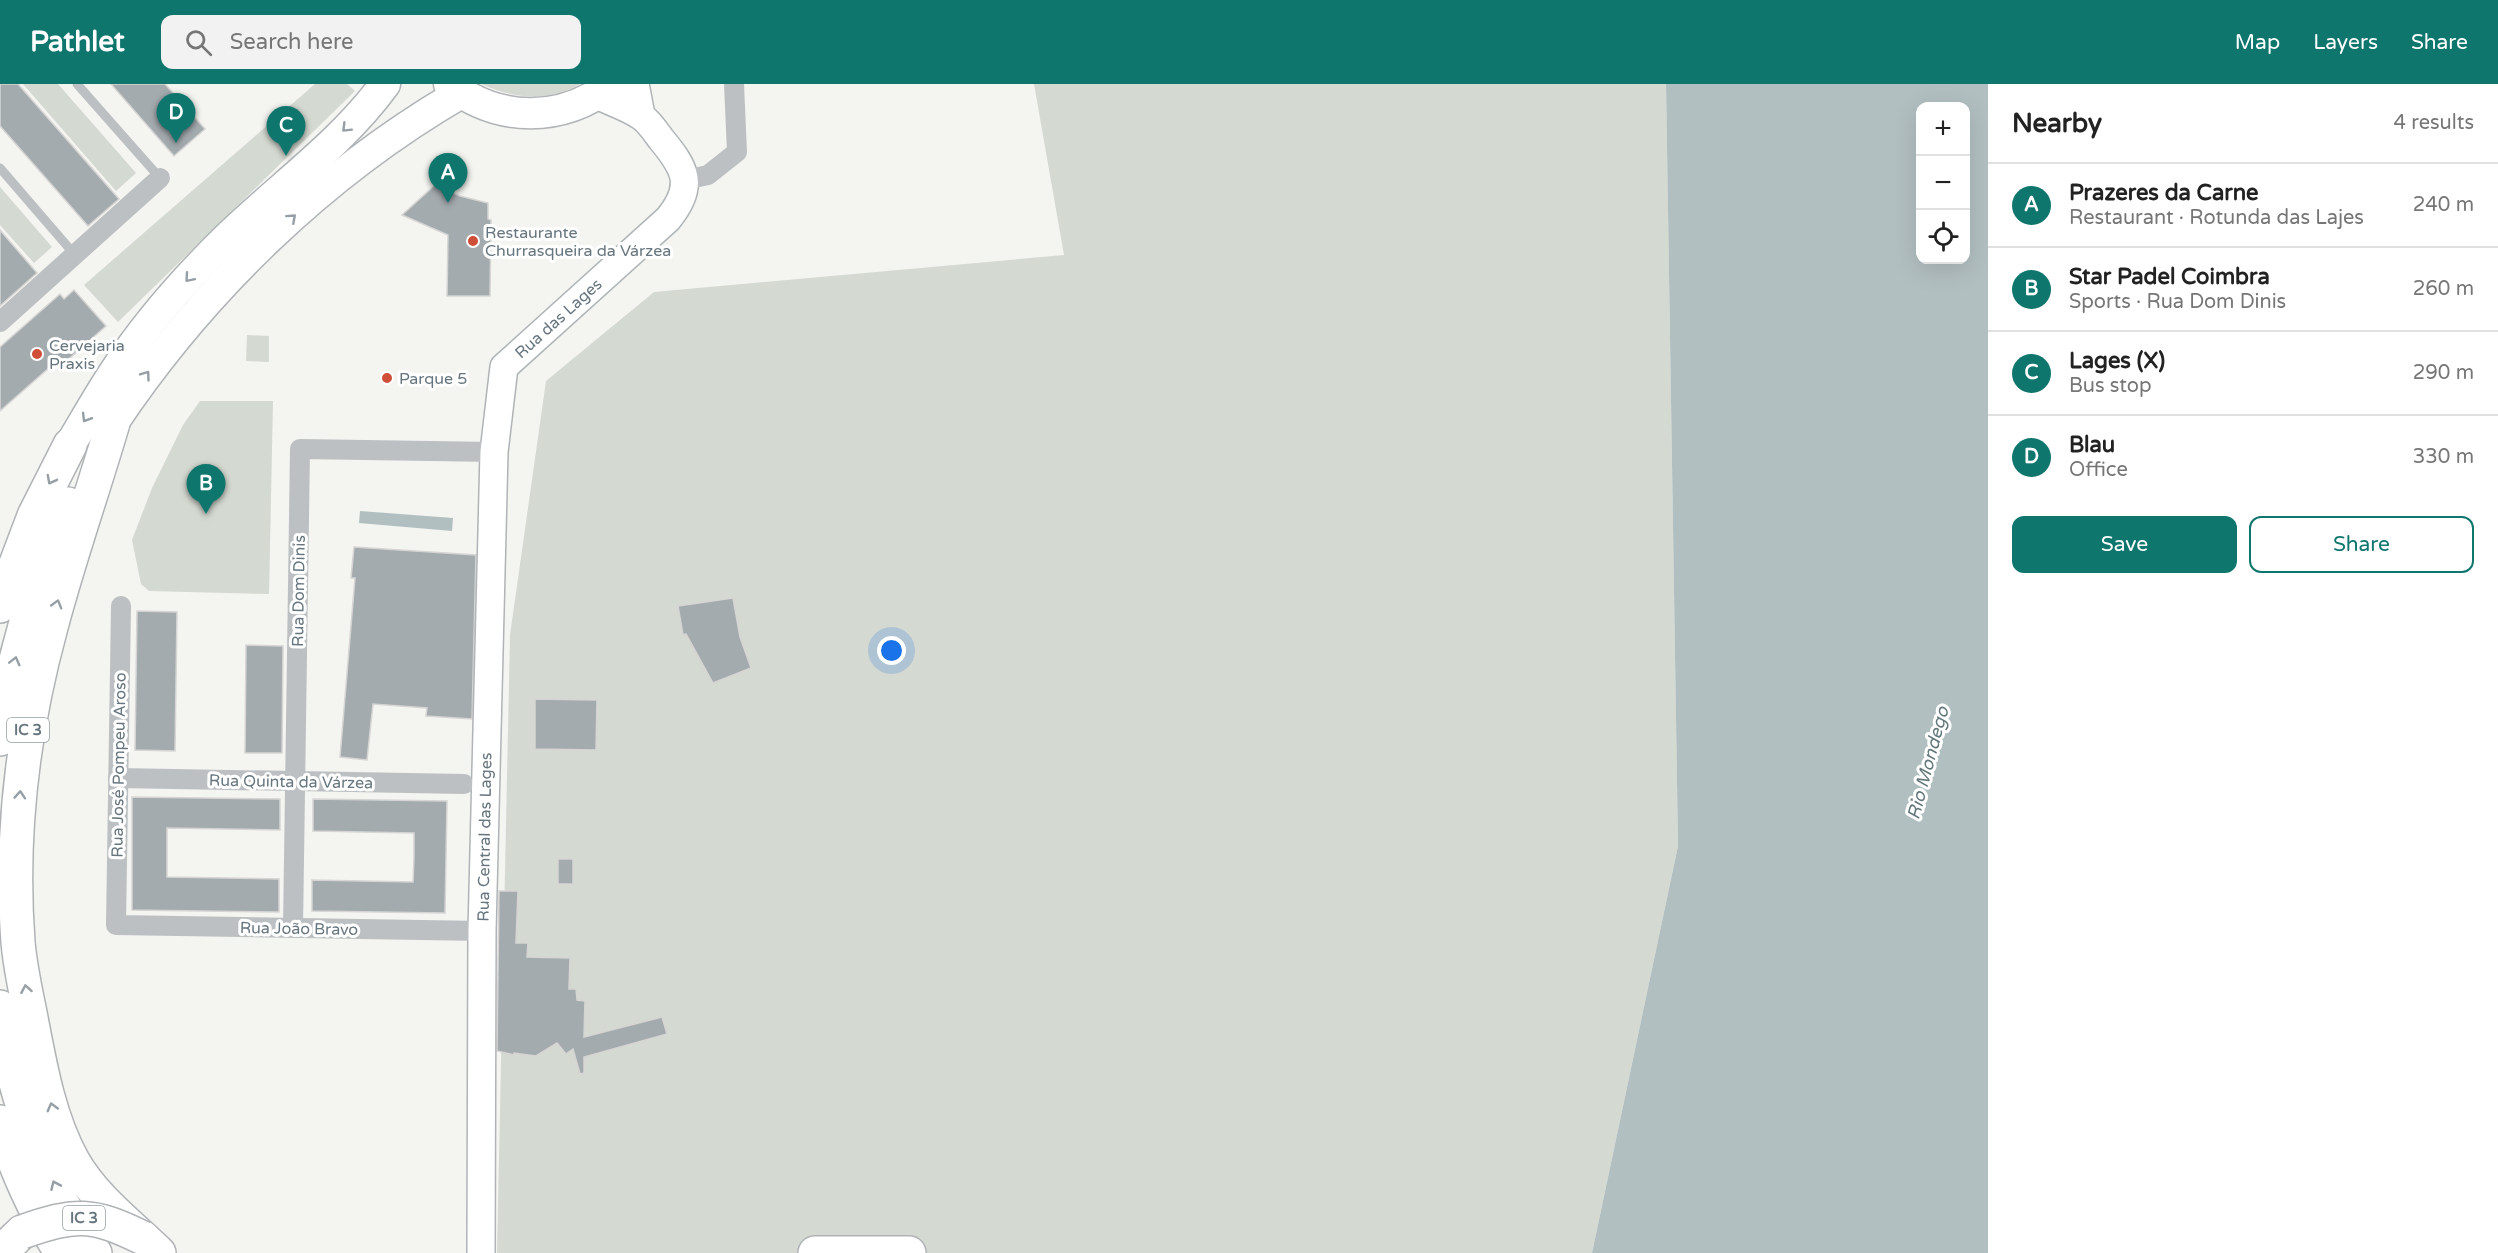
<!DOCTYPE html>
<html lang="en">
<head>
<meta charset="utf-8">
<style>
	body { margin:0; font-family:"Varela Round",sans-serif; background:#f2f2f2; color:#222 }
	.controls { position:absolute; right:18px; top:18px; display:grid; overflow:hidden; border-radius:12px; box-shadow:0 6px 24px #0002 }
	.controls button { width:54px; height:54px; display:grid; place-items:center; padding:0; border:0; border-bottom:2px solid #e0e0e0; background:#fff; color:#222; font:30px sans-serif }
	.you { position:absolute; left:892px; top:567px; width:21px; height:21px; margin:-15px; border:4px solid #fff; border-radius:50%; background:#1a73e8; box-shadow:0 0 0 9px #1a73e833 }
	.badge { display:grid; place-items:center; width:39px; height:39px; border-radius:50%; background:#0f766e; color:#fff; font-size:20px; font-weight:700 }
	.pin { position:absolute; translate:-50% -50px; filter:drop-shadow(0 2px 3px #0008) }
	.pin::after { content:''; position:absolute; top:32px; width:21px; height:18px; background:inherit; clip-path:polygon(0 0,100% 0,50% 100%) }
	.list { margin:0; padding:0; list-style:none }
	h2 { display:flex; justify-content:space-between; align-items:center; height:78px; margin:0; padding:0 24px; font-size:26px }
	h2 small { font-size:20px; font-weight:400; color:#767676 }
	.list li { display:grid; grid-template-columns:39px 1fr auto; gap:18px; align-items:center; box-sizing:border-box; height:84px; padding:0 24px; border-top:2px solid #e0e0e0 }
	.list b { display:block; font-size:22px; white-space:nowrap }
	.list p { margin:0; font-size:20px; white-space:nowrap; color:#767676 }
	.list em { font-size:20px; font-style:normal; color:#767676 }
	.actions { display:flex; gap:12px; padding:18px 24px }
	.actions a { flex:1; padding:14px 0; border:2px solid #0f766e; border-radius:12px; text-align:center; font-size:21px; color:#0f766e }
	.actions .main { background:#0f766e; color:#fff }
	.icon { flex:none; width:33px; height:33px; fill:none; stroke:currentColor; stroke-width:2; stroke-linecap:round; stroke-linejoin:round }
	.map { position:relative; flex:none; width:1988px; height:1169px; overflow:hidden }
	header { display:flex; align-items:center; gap:36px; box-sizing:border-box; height:84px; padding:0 30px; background:#0f766e; color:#fff }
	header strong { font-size:28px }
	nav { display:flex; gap:33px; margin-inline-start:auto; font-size:21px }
	.search { width:420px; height:54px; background:#f2f2f2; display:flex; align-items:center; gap:15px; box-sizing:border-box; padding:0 21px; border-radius:12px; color:#767676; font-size:22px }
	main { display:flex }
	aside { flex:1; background:#fff }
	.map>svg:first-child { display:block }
	.green { fill:#d4d9d1 }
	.water { fill:#b2bfc1; fill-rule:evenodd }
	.building { fill:#a4abaf; stroke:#d6d5d4; stroke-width:1.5 }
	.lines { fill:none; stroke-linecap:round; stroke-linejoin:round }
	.secondary-casing { stroke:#afb4b7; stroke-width:30 }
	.primary-casing { stroke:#b0b4b7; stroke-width:33 }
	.highway-casing { stroke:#b0b3b6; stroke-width:36 }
	.lane { stroke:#bcc0c2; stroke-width:9 }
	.street { stroke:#bcc0c2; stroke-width:20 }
	.secondary { stroke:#fff; stroke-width:27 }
	.primary { stroke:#fff; stroke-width:30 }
	.highway { stroke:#fff; stroke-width:33 }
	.highway-bridge-casing { stroke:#b0b3b6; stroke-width:36; stroke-linecap:butt }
	.highway-bridge { stroke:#fff; stroke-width:33 }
	.oneway { stroke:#959fa5 }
	.poi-dot { fill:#ce4e38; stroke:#fff; stroke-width:2 }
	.labels { text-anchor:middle; stroke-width:6; stroke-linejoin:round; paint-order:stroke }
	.shield { fill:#fff; stroke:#959fa5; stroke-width:1.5 }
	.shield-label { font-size:15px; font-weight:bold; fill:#67767e }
	.poi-label { font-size:16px; fill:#67767e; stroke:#fff; text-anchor:start }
	.street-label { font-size:16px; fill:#67767e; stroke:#fff }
	.water-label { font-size:18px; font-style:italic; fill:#63777b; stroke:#fff }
</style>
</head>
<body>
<header>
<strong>Pathlet</strong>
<div class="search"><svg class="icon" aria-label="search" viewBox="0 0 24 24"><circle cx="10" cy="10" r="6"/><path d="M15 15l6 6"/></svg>Search here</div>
<nav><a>Map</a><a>Layers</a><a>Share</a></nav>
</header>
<main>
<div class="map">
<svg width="1988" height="1169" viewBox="0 0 1988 1169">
	<rect width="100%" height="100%" fill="#f4f4f1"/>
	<g class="green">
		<polygon points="23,0 58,0 136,89 116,107"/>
		<polygon points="315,0 347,0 355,7 118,238 84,201"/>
		<path d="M482,0H580C550,18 512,15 482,0Z"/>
		<polygon points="1034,0 1666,0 1678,762 1592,1169 497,1169 510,551 546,297 654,208 1064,171"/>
		<polygon points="0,103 52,163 34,179 0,141"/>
		<polygon points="247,251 269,252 269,278 246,277"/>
		<polygon points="200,317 273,317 269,510 149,507 141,500 132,456 152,404 183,341"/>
	</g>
	<g class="water">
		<path d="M1666,0H1988V1169H1592L1678,762ZM1966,22V176H1920V22Z"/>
		<polygon points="360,427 453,434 452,447 359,439"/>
	</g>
	<g class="building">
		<polygon points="0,0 18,0 119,115 88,142 0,42"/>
		<polygon points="111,0 165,0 205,45 174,72"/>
		<polygon points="435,101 460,112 488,119 488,135 491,136 490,212 447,212 448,151 402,131"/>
		<polygon points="0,146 37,189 0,222"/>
		<polygon points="74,206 106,242 62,281 58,276 0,327 0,263 60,210 64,215"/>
		<polygon points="354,463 476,471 472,635 426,632 427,624 373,620 367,676 340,673 355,494 351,494"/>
		<polygon points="733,514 740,553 751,584 713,599 686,550 683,551 678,522"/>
		<polygon points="137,527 177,528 175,667 135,666"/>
		<polygon points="246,561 283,562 282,669 245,669"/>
		<polygon points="535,615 597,616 596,666 535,665"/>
		<polygon points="132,713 280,715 280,746 167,744 167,793 279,795 279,828 132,826"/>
		<polygon points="313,715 447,717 445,829 312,827 312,796 413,798 414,773 414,749 313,747"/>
		<rect x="558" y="775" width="15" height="25"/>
		<polygon points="499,807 518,807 516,859 528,859 527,873 570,874 569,905 576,905 577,916 585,917 584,953 662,933 667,950 584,973 584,989 580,990 573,965 566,970 557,959 536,972 514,969 514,971 497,967"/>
	</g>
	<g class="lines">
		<defs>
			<g id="secondary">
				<polyline points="635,0 641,31"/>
				<path d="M481,1169L482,847L494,368L504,283L668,135C695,102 686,85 661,55C655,47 648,36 639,31C627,23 611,18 597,11"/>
			</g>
			<g id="primary">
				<path d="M449,0C499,39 562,39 612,0"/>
				<path d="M113,339C201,207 323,89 461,9"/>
				<path d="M70,361C85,336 99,311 115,287C147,238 187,193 229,152C281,102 343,58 385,0"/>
			</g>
			<g id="highway">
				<path d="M113,339C93,407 69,475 51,543C23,645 10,752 18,858C20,883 26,909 31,934C40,981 49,1034 73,1077C94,1114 129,1140 159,1169"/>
				<polyline points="0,522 34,432 70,361"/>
				<path d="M0,655C13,574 36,495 68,420"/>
				<path d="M0,923C13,1005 42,1103 95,1169"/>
				<path d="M0,1038C16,1084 34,1129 62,1169"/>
				<polyline points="0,1169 22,1148"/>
				<polyline points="815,1169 909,1169"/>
			</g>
		</defs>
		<use href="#secondary" class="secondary-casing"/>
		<use href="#primary" class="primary-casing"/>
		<use href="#highway" class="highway-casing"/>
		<g class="lane">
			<polyline points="77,0 160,94"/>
			<polyline points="0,84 75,171"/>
		</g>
		<g class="street">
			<polyline points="685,96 708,91 737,68 734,0"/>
			<polyline points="0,238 160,94"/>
			<polyline points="121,522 116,841 482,847"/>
			<polyline points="118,694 464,700"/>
			<polyline points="293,844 300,365 494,368"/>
		</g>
		<use href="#secondary" class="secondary"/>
		<use href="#primary" class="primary"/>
		<use href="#highway" class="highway"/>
		<defs>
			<path id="highway-bridge" d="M22,1148C76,1129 92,1129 143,1154"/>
		</defs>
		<use href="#highway-bridge" class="highway-bridge-casing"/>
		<use href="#highway-bridge" class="highway-bridge"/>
	</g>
	<defs><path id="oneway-chevron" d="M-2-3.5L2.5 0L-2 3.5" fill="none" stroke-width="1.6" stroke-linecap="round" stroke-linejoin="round" transform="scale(1.5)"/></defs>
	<g class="oneway">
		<use href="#oneway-chevron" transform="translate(346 44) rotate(135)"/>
		<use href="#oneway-chevron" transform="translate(292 134) rotate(-42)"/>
		<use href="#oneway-chevron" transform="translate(189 194) rotate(131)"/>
		<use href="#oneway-chevron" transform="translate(146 291) rotate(-54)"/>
		<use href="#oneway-chevron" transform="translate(86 334) rotate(121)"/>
		<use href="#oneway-chevron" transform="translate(51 396) rotate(118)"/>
		<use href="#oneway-chevron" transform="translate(57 520) rotate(-74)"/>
		<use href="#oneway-chevron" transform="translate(15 577) rotate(-76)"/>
		<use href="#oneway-chevron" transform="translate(20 711) rotate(-86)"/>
		<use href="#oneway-chevron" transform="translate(26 905) rotate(-100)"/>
		<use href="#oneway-chevron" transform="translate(52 1023) rotate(-105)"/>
		<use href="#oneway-chevron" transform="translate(55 1101) rotate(-114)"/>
	</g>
	<g class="poi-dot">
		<circle cx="473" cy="157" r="6"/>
		<circle cx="37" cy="270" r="6"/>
		<circle cx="387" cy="294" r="6"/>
	</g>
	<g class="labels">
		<g class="shield">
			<rect x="7" y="634" width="42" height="24" rx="4.5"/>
			<rect x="63" y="1122" width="42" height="24" rx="4.5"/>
		</g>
		<g class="shield-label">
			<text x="28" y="651">IC 3</text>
			<text x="84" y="1139">IC 3</text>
		</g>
		<g class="poi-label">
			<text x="485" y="154">Restaurante<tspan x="485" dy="18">Churrasqueira da Várzea</tspan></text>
			<text x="49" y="267">Cervejaria<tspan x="49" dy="18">Praxis</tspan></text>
			<text x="399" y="300">Parque 5</text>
		</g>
		<g class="street-label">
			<text transform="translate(558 234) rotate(-42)" y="6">Rua das Lages</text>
			<text transform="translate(298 507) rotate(-89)" y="6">Rua Dom Dinis</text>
			<text transform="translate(118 681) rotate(-89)" y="6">Rua José Pompeu Aroso</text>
			<text transform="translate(291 697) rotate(1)" y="6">Rua Quinta da Várzea</text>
			<text transform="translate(484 753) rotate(-89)" y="6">Rua Central das Lages</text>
			<text transform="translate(299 844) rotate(1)" y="6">Rua João Bravo</text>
		</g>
		<g class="water-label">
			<text transform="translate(1928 679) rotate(-75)" y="6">Rio Mondego</text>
		</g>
	</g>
</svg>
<div class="controls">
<button>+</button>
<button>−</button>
<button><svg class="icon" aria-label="locate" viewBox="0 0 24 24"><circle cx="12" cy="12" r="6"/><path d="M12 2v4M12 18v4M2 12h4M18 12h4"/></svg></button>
</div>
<div class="you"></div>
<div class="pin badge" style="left:448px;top:119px">A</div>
<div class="pin badge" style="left:206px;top:430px">B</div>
<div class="pin badge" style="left:286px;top:72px">C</div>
<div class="pin badge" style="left:176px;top:59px">D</div>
</div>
<aside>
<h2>Nearby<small>4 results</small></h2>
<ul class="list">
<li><span class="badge">A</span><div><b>Prazeres da Carne</b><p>Restaurant · Rotunda das Lajes</p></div><em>240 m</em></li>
<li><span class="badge">B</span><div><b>Star Padel Coimbra</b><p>Sports · Rua Dom Dinis</p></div><em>260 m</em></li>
<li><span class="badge">C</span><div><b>Lages (X)</b><p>Bus stop</p></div><em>290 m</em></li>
<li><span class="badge">D</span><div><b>Blau</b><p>Office</p></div><em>330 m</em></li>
</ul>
<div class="actions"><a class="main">Save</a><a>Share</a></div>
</aside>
</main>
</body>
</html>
